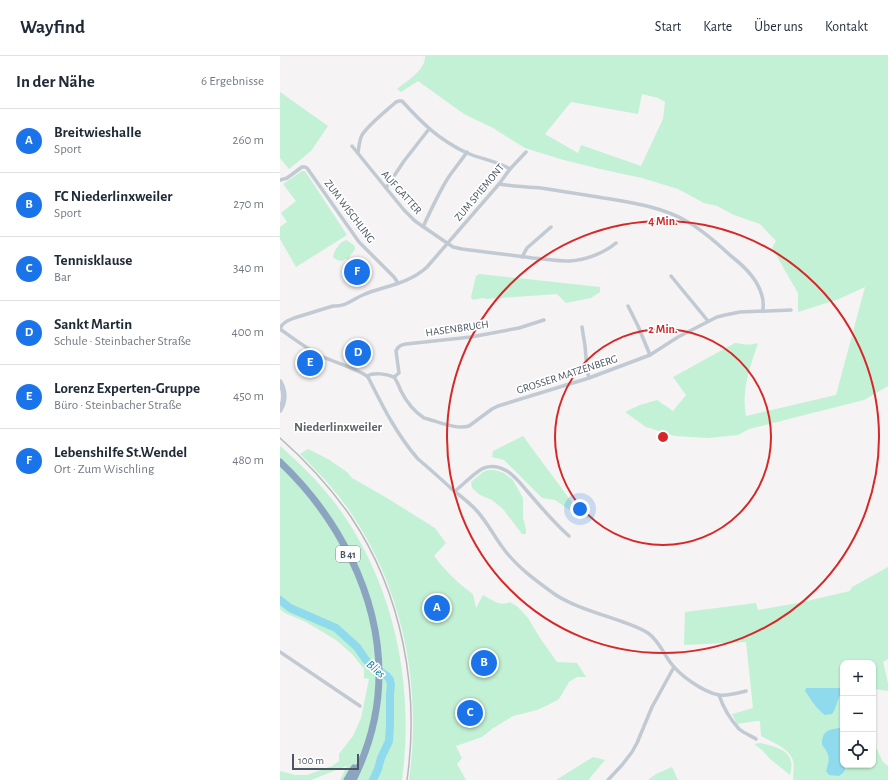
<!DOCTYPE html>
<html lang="de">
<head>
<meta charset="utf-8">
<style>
	body { margin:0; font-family:"Alegreya Sans",sans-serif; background:#f2f2f3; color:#1f2937 }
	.controls { position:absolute; right:12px; bottom:12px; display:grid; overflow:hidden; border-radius:8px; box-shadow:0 1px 3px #0004 }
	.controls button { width:36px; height:36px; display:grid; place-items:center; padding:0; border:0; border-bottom:1px solid #e0e1e3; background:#fff; color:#1f2937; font:20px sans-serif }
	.scale { position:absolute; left:12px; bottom:10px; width:67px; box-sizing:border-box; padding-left:4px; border:2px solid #4a5661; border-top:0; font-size:11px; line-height:14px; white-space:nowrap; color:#4a5661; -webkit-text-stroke:3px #fff; paint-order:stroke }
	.you { position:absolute; left:300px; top:453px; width:14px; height:14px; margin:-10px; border:3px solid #fff; border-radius:50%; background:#1a73e8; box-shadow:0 0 0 6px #1a73e833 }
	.badge { display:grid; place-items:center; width:26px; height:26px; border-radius:50%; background:#1a73e8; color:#fff; font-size:13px; font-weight:700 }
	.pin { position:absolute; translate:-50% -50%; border:2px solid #fff; box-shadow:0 1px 4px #0006 }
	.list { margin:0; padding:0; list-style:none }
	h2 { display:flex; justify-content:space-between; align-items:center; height:52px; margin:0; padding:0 16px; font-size:17px }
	h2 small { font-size:13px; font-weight:400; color:#747a83 }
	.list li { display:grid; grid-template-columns:26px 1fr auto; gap:12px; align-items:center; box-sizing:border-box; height:64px; padding:0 16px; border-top:1px solid #e0e1e3 }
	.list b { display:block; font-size:15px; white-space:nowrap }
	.list p { margin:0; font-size:13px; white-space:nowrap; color:#747a83 }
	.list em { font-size:13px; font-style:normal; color:#747a83 }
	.icon { flex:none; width:22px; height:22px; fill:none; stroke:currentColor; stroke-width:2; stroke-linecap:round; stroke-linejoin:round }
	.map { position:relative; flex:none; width:608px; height:724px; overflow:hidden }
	header { display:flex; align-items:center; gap:24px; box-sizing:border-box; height:56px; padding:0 20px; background:#fff; border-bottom:1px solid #e0e1e3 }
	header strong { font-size:19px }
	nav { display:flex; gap:22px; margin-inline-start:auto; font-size:14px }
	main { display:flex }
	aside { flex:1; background:#fff }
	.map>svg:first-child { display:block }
	.education { fill:#e6e4e5 }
	.green { fill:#c3f1d5; fill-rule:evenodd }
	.water { fill:#90daee }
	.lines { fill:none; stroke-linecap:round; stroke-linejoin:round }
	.river { stroke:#90daee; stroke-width:8 }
	.street { stroke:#c1cad2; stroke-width:3.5 }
	.secondary { stroke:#c1cbd6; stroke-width:5.5 }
	.highway { stroke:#8ba5c1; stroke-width:7 }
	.rail { stroke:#b5b8bd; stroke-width:1.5 }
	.ring { fill:none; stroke:#d62828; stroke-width:2 }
	.labels { text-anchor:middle; stroke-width:3.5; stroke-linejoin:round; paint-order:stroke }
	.shield { fill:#fff; stroke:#808990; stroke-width:1 }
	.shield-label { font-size:10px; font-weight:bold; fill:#4a5661 }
	.street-label { font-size:11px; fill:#4a5661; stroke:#fff }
	.water-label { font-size:12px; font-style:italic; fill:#0c7c9b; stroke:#fff }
	.quarter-label { font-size:13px; font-weight:bold; fill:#5f6368; stroke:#fff }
	.centre { fill:#d62828; stroke:#fff; stroke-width:2 }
	.ring-label { font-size:12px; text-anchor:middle; font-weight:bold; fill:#d62828; stroke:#fff; stroke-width:3.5; stroke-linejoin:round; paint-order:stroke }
</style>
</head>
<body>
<header>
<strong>Wayfind</strong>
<nav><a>Start</a><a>Karte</a><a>Über uns</a><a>Kontakt</a></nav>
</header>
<main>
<aside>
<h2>In der Nähe<small>6 Ergebnisse</small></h2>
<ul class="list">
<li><span class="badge">A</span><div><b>Breitwieshalle</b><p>Sport</p></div><em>260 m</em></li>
<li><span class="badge">B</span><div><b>FC Niederlinxweiler</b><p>Sport</p></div><em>270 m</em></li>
<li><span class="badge">C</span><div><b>Tennisklause</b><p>Bar</p></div><em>340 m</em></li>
<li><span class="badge">D</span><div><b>Sankt Martin</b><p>Schule · Steinbacher Straße</p></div><em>400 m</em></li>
<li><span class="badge">E</span><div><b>Lorenz Experten-Gruppe</b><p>Büro · Steinbacher Straße</p></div><em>450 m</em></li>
<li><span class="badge">F</span><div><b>Lebenshilfe St.Wendel</b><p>Ort · Zum Wischling</p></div><em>480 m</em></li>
</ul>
</aside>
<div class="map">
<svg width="608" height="724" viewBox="0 0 608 724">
	<rect width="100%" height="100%" fill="#f5f3f3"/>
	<polygon class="education" points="71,287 89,291 87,299 85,299 84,302 79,301 78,307 68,305"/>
	<g class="green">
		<path d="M145,0H608V330L584,344L469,373L458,379L428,382L395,380L366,371L345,356L360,349L377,344L393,355L406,339L393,321L455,287C464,288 468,290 478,287C470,311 461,335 466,360L556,339L585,231L559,243L518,256V237L492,192L496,185L480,168L454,159L437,150L424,147L398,133L362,122L320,113L280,103L245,92L213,72L184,58L138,25L121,36L117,33C127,25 146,14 145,0ZM362,38L378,42L385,46L383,63L361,110L301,89L298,97L265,78L291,46L358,58Z"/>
		<polygon points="0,36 48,70 31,95 9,113 0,102"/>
		<polygon points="22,115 25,115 67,179 16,211 0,183 0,171 7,166 1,157 16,145 3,128"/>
		<path d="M66,184L74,189L75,193L68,203H65L62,205L57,204L53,201C54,194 60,186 66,184Z"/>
		<polygon points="199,218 320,231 320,236 311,242 286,247 277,238 207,243 203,242 193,244 191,241 196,220"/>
		<polygon points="243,380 291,445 317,465 297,459 275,444 262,442 224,404 212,401 213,395"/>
		<path d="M0,390C25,412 49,436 67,464C117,541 134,634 122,724H60L67,710L64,711L31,724H0V715L15,719H27L52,710L59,705V698L73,680L81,662L89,623L84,622V613L72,598L56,584L26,566L5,557L0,553Z"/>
		<path d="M28,393L48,403L67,416L72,422L107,442L155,472L166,487L154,500C165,514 178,528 193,538L196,552L203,539C212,544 221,551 230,546L238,551L248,562L260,582L277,606L297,607L306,621H297L289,626L279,643L268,649L257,654L233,660L212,673L202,681L176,690L182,702L177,708L186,724H129C142,633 124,537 73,460C58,437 39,417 20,398Z"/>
		<polygon points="208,414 215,414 224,417 233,424 243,442 243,462 246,473 246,478 242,478 223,453 212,444 200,439 192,432 191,426 203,416"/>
		<path d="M608,511V603L603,606L608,627V635L593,633V607H563V672H559L542,686V689L547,695L549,703L564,716L567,709H593V685L603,706L608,710V724H513C513,717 515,708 512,702C507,691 491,686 481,680L480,665H476L457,668L452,658L473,652L466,586L404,589L405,556L476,547L478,554L518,547L570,535L572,531Z"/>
		<path d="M480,687C498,691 517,695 510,719L489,702L483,695L474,688Z"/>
		<polygon points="313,701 325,704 309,723 309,724 276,724"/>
		<polygon points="392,711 398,724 368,724 376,718"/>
	</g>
	<g class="water">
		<path d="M526,632H560L561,634V636L554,655L552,658L545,659C536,653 531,643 525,635Z"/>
		<path d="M559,672H563V709H567L564,716L559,720L549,719L546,715C550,703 550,699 542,689C542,675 547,674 559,672Z"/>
	</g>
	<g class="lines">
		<polyline class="river" points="0,544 10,552 56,572 77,591 86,604 91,609 107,620 110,624 111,629 110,638 110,669 109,685 101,702 98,713 93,724"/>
		<g class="street">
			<path d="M72,90L106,132L124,154L135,165L167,187L173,191L182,193C206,196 229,199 253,202C265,203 278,205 290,205C306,204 324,197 336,187"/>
			<path d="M78,97C79,91 79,85 82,79C88,69 107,54 116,46L119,45H122C142,67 159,84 187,97C201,103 217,105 230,113"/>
			<polyline points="0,124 7,122 22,111 25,111 27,112 79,186 114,221 118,227"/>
			<path d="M219,128C232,130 247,131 261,132C280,135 299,138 318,141C348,146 381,150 408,166C424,175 438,188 451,200C464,210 478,223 482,240C484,245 483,250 483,255"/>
			<polyline points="106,132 124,105 149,73"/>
			<path d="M143,171C151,154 158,138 168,122C174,113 181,105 187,96"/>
			<polyline points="242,201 247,192 271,171"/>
			<polyline points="391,220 428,265"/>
			<polyline points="348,250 358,270 370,299"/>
			<polyline points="302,271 305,290 307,313 309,322"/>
			<path d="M0,273C13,282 27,293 41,300C56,307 73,311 87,320L89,323C103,351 117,379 138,403C150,413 162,424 174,435C182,441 190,447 197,455C207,466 214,480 223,492C236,510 255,524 273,537C291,550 321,558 343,566C351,569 360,572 368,577C378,584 383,596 390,606C399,619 423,636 439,639C448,640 458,637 466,635"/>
			<path d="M0,273L2,269L7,265L14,262L53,250C66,251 73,243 85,238C106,230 130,227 147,211L219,128L230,113L246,96"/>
			<path d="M87,320C94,316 106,318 114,321C117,325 119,330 121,335C126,345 135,356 144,362C157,365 176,374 189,370L212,353L218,350L309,322L370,299L398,281L437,261L445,259L460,256L511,254"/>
			<path d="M114,321L119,317L116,295C118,290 121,289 126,288L191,281L239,272L264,264"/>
			<path d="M175,435C182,430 197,414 204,412C212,409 220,411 227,415C235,420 241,428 247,435C261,451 273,466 289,480"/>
			<polyline points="0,596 80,650"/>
			<path d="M439,639C443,651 451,664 459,673C464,677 471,680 476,683"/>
			<polyline points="328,724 342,709 352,696 357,687 372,651 394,611"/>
		</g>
		<path class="secondary" d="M0,326C5,335 5,345 0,354"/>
		<g class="highway">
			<path d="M0,406C57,460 99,538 99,618C99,655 89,692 73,724"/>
			<polyline points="67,724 74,712"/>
		</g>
		<path class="rail" d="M0,382C26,405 51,432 71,461C122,537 140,634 127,724"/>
	</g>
	<g class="ring">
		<circle cx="383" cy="381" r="108"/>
		<circle cx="383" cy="381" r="216"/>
	</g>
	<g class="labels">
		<rect class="shield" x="56" y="490" width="24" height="16" rx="3"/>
		<g class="shield-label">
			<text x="68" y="502">B 41</text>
		</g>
		<g class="street-label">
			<text transform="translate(122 136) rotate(48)" y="4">AUF GATTER</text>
			<text transform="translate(199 136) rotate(-50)" y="4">ZUM SPIEMONT</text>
			<text transform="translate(70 155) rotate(53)" y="4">ZUM WISCHLING</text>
			<text transform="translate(177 272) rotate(-8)" y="4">HASENBRUCH</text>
			<text transform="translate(287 318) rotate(-18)" y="4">GROSSER MATZENBERG</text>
		</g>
		<g class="water-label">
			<text transform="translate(96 613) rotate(41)" y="4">Blies</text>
		</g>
		<g class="quarter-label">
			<text x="58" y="375">Niederlinxweiler</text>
		</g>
	</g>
	<circle cx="383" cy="381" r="6" class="centre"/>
	<g class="ring-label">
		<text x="383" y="169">4 Min.</text>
		<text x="383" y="277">2 Min.</text>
	</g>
</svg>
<div class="controls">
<button>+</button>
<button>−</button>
<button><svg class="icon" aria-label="locate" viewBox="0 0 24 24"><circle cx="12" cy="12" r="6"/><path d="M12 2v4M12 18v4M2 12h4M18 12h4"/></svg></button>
</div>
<div class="scale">100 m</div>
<div class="you"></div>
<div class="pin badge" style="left:157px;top:552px">A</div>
<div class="pin badge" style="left:204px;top:607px">B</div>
<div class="pin badge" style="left:190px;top:657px">C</div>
<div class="pin badge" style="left:78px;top:297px">D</div>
<div class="pin badge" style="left:30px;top:307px">E</div>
<div class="pin badge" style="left:77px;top:216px">F</div>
</div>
</main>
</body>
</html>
